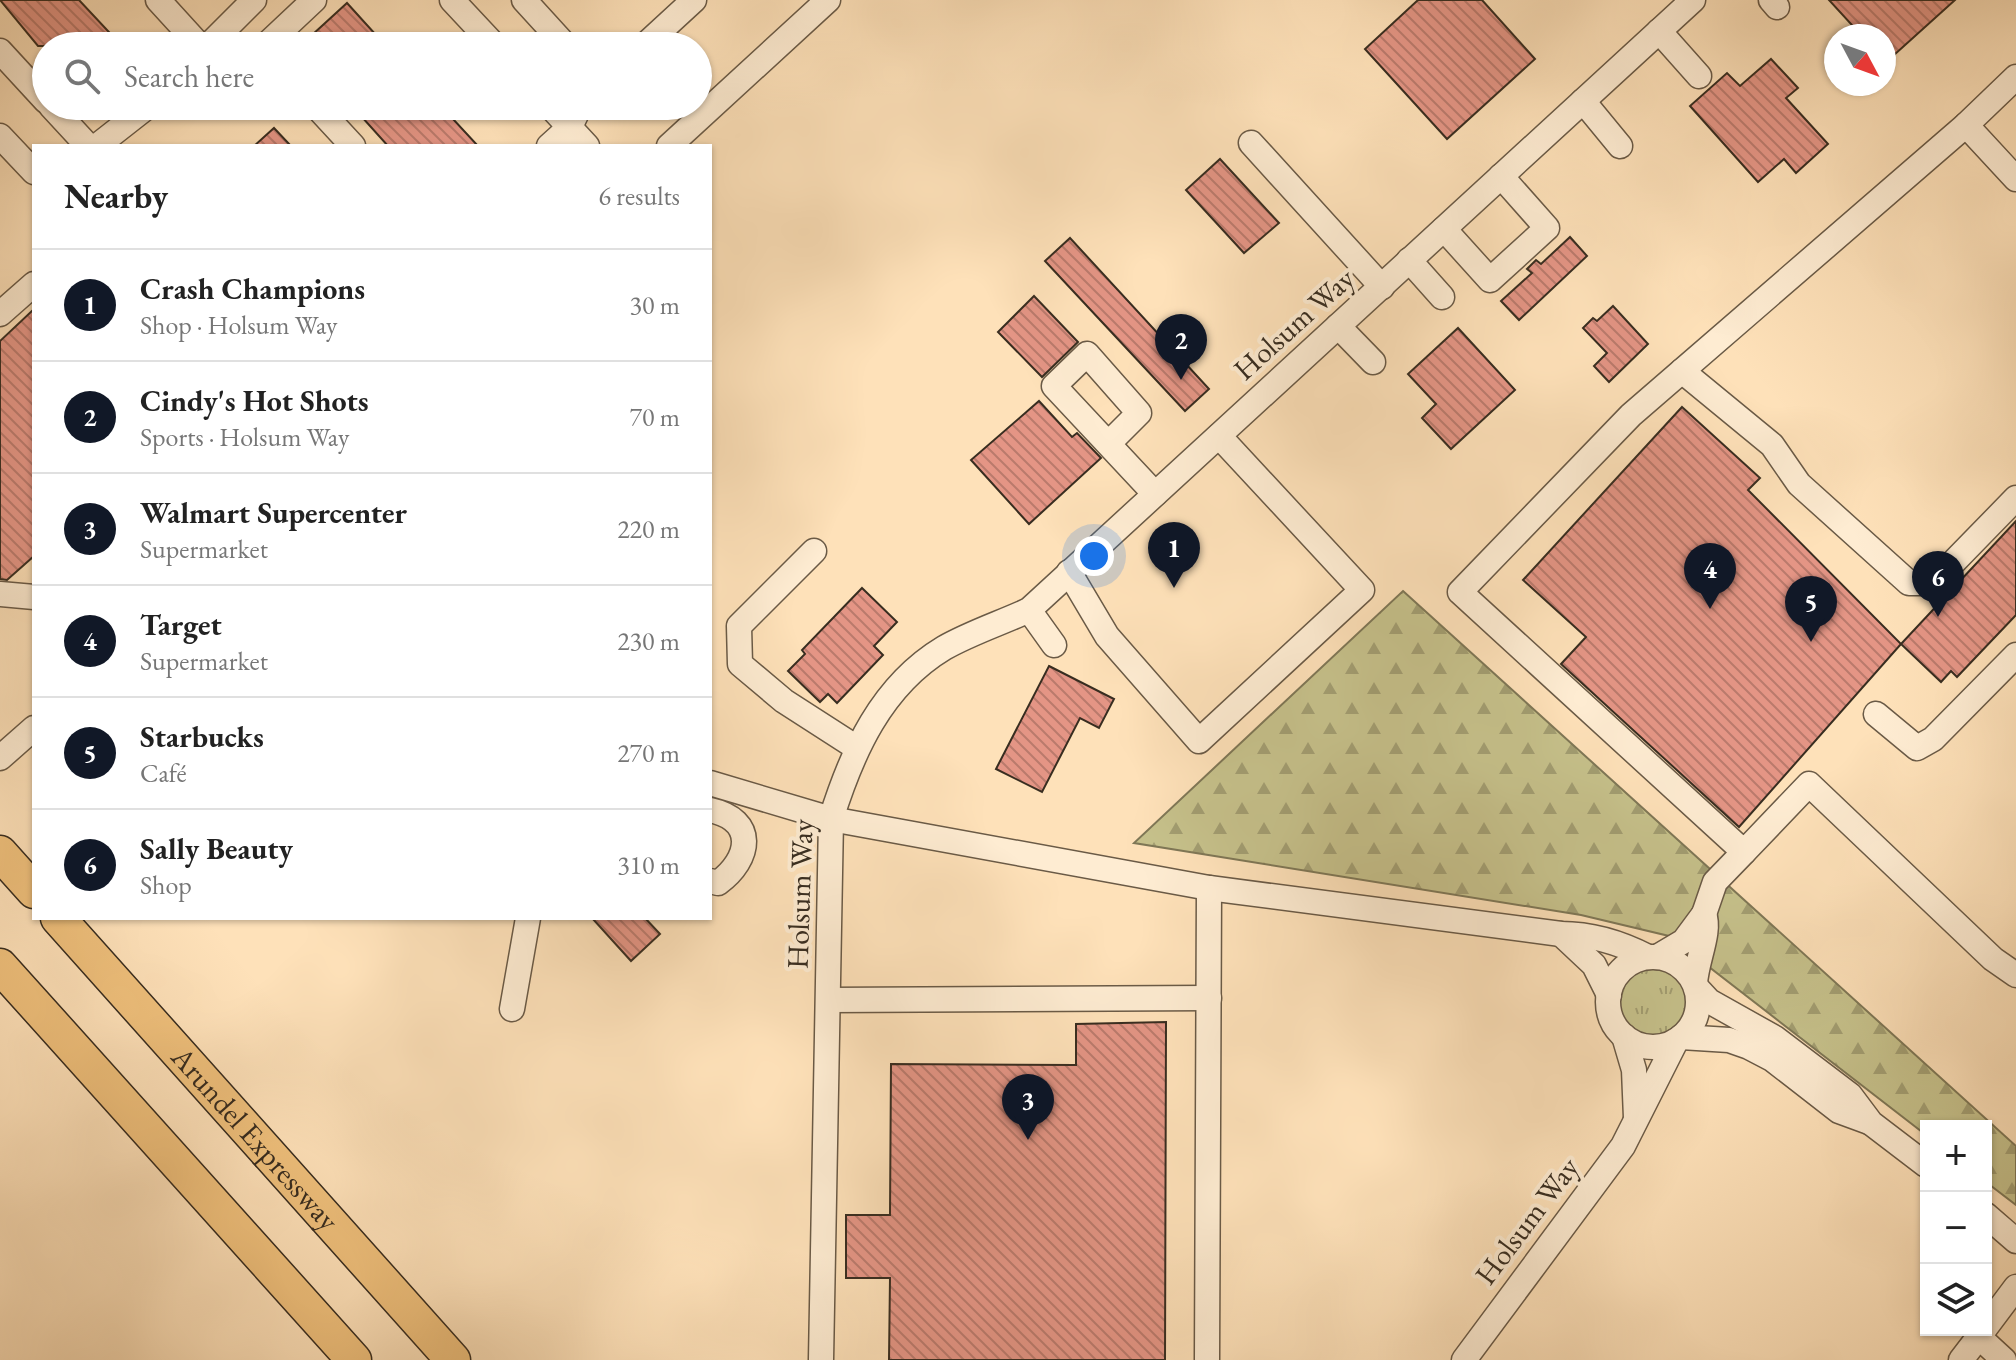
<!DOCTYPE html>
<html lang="en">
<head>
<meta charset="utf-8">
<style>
	body { margin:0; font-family:"EB Garamond",serif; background:#f2f2f2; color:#222 }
	.controls { position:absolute; right:24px; bottom:24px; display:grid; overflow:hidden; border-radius:0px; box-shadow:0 2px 6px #0004 }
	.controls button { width:72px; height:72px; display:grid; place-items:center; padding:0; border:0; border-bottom:2px solid #e0e0e0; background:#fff; color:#222; font:40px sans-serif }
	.compass { position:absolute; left:1824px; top:24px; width:72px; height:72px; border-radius:50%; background:#fff; box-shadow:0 2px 6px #0004; rotate:131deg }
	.you { position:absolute; left:1094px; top:556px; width:28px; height:28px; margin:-20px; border:6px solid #fff; border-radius:50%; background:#1a73e8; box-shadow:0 0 0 12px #1a73e833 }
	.badge { display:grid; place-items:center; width:52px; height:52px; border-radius:50%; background:#111827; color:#fff; font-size:26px; font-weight:700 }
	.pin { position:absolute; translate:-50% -66px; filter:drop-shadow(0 2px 4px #0008) }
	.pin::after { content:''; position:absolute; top:42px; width:28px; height:24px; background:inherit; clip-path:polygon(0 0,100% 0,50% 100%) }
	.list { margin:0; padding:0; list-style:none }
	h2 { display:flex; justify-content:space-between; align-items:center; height:104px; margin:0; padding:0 32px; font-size:34px }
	h2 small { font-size:26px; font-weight:400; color:#767676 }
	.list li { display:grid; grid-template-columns:52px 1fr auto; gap:24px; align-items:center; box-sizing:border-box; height:112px; padding:0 32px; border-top:2px solid #e0e0e0 }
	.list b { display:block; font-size:30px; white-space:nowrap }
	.list p { margin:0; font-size:26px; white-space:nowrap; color:#767676 }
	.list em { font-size:26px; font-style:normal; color:#767676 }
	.icon { flex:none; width:44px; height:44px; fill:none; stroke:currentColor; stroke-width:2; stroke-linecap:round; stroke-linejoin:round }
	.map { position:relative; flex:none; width:2016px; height:1360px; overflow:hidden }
	.search { position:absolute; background:#fff; box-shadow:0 2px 6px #0004; left:32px; top:32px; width:680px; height:88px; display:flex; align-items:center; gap:20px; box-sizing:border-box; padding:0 28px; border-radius:44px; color:#767676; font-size:30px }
	.panel { position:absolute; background:#fff; box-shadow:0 2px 6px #0004; left:32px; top:144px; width:680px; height:776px; border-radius:0px }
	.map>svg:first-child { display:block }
	.grass { fill:url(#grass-tufts); stroke:#7f7756; stroke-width:2 }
	.forest { fill:url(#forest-firs); stroke:#7f7756; stroke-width:2 }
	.building { fill:url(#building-back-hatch); stroke:#382d20; stroke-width:2 }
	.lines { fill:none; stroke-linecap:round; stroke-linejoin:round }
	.minor-casing { stroke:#6a5a46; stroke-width:27 }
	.highway-casing { stroke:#382d20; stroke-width:37 }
	.minor { stroke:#feecd2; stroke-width:24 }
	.highway { stroke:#efc07c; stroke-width:34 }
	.labels { text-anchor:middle; stroke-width:8; stroke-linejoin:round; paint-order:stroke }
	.street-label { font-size:30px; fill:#382d20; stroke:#feecd2 }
</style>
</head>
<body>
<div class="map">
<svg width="2016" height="1360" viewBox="0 0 2016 1360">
	<defs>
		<pattern id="grass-tufts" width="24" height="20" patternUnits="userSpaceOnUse" patternTransform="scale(2)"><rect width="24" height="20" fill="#c6c18b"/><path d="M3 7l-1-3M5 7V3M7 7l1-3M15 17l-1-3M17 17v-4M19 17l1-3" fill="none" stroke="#a29d71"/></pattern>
		<pattern id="forest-firs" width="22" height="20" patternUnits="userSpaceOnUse" patternTransform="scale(2)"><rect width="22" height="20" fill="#c6c18b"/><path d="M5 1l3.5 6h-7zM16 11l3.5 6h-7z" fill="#a29d71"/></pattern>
		<pattern id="building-back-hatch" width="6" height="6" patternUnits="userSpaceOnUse" patternTransform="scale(2)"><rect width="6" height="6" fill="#e49585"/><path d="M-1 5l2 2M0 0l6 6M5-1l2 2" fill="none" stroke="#ba7a6c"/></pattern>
	</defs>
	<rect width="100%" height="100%" fill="#fee1b9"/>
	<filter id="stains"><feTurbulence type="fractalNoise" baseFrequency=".0025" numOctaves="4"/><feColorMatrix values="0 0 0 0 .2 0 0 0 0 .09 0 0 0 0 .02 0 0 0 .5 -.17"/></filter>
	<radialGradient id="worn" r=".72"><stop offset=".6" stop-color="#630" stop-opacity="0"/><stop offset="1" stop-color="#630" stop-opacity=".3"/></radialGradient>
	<circle class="grass" cx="1654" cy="1001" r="35"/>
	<polygon class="forest" points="1403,591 2016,1146 2016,1205 1986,1182 1986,1126 1926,1126 1926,1135 1669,936 1581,915 1134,843"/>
	<g class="building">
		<polygon points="0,0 79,0 122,46 38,46"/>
		<polygon points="1418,0 1482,0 1535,59 1447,139 1365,49"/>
		<polygon points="1829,0 1955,0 1884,64 1884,36 1862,36"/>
		<polygon points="347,3 386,46 300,46"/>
		<polygon points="1771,59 1798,88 1786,98 1828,144 1796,173 1784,159 1758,182 1690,106 1727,73 1740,86"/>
		<polygon points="352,106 441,106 478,146 388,146"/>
		<polygon points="274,128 291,146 254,146"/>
		<polygon points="1220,159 1279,223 1244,253 1186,190"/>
		<polygon points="1570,237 1587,256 1519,320 1501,301 1532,273 1527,269 1536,260 1541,264"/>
		<polygon points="1070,238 1209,389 1185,411 1045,261"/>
		<polygon points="1034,296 1078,342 1042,377 998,332"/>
		<polygon points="1613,306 1648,344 1609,382 1594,366 1607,353 1583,328 1593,318 1597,321"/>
		<polygon points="34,309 34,556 7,580 0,579 0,341"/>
		<polygon points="1458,328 1515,390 1451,449 1422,418 1436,404 1408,374"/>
		<polygon points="1039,401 1072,437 1077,433 1101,458 1029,524 971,460"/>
		<polygon points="1682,407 1760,478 1748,490 1901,644 1739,827 1561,664 1586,637 1523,580"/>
		<polygon points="2016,521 2016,615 1957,677 1951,671 1941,682 1901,644"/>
		<polygon points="862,588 897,622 874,646 883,655 837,703 828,694 820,702 788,671 805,654 802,650"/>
		<polygon points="1049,666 1114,699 1099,728 1080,718 1042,792 996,769"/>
		<polygon points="592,918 645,918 660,934 631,961"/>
		<polygon points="1166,1022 1165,1360 889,1360 890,1278 846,1278 846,1215 890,1215 891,1064 1076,1065 1076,1024"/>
	</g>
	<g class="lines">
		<defs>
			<g id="minor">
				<polyline points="158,0 200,46"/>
				<polyline points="452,0 495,46"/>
				<polyline points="524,0 566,46"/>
				<polyline points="1771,0 1777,7"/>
				<polyline points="1659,31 1699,76"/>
				<polyline points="208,46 254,0"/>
				<polyline points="265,46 314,0"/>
				<polyline points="644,46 694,0"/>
				<polyline points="0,51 46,101"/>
				<polyline points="2016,77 1966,125 1631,415 1460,592 1744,852 1809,784 1993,959 2016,975"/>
				<polyline points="1583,101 1620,146"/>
				<polyline points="51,106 88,146"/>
				<polyline points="316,106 353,146"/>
				<polyline points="550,106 587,146"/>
				<polyline points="1966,125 2016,179"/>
				<polyline points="0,136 34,172"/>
				<polyline points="1251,143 1382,287"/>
				<polyline points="97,146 148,106"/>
				<polyline points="549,146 570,127 580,106"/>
				<polyline points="669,146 828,0"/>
				<polyline points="1444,229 1490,280 1547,228 1501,176"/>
				<polyline points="1409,260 1442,297"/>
				<polyline points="0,314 34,284"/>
				<polyline points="1338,326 1373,362"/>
				<polyline points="1682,371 1772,445 1799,484 1909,583 1924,583 1939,577 2016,498"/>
				<polyline points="1109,443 1139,413 1087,354 1054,386 1155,494"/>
				<polyline points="814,551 739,626 740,664 784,701 857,748"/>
				<polyline points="1069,572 1107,636 1199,741 1362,590 1219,436"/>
				<polyline points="0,594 34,597"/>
				<polyline points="1029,610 1054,645"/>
				<polyline points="1876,714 1917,748 1933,739 2016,655"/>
				<polyline points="0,758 34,728"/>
				<path d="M710,783L831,819L1209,888L1561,934C1592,934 1621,943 1648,957"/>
				<path d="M710,810C757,820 751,859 718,883L710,881"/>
				<polyline points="1704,914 1715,882 1744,852"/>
				<polyline points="1561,934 1594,965 1609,995"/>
				<path d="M1657,957L1684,941L1704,914C1711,932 1696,961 1695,984"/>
				<circle cx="1653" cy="1002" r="45"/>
				<polyline points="1696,987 1709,1001 1775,1038 1850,1095 1871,1123 1926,1165"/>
				<polyline points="829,1000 1209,998"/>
				<polyline points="512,1009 528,918"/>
				<polyline points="1624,1036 1634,1070 1636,1118"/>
				<polyline points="1681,1037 1729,1040 1749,1047 1772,1059 1839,1111 1869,1122"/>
				<polyline points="1986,1215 2016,1241"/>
				<polyline points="1986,1327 2016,1287"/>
				<polyline points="1979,1337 2004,1360"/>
				<path d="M821,1360L831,819C852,752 881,686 944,648C970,633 1001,623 1029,610L1693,0"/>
				<polyline points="1207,1360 1209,888"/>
				<polyline points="1464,1360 1623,1146 1676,1041"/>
				<polyline points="1961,1360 1984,1330"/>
			</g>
			<g id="highway">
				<polyline points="0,853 34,891"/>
				<path id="s1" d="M58,918L453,1360"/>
				<polyline points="0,966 354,1360"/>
			</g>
		</defs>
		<use href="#minor" class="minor-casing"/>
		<use href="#highway" class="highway-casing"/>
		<use href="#minor" class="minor"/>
		<use href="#highway" class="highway"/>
	</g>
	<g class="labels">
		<g class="street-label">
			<text transform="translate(1294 324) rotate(-42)" y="10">Holsum Way</text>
			<text transform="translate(800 894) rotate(-88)" y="10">Holsum Way</text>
			<text dy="10" stroke="none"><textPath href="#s1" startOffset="296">Arundel Expressway</textPath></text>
			<text transform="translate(1527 1221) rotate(-53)" y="10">Holsum Way</text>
		</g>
	</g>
	<rect width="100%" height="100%" filter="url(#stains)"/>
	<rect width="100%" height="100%" fill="url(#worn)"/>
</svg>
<div class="controls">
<button>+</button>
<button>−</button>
<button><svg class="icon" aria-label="layers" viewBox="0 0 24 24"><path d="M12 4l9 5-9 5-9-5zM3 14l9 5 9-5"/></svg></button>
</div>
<svg class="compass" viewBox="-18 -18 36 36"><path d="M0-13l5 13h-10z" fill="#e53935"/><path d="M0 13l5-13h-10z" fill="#767676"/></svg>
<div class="you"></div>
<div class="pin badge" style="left:1174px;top:588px">1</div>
<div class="pin badge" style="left:1181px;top:380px">2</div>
<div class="pin badge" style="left:1028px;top:1140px">3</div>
<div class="pin badge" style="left:1710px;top:609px">4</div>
<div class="pin badge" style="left:1811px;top:642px">5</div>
<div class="pin badge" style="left:1938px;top:617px">6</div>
<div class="search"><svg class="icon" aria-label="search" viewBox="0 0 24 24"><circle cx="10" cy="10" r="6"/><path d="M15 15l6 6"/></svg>Search here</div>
<section class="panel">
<h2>Nearby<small>6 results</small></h2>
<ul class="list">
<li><span class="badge">1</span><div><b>Crash Champions</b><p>Shop · Holsum Way</p></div><em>30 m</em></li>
<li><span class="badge">2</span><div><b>Cindy's Hot Shots</b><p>Sports · Holsum Way</p></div><em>70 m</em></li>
<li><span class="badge">3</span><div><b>Walmart Supercenter</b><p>Supermarket</p></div><em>220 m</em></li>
<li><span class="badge">4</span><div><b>Target</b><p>Supermarket</p></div><em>230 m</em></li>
<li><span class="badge">5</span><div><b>Starbucks</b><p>Café</p></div><em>270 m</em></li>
<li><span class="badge">6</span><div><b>Sally Beauty</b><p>Shop</p></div><em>310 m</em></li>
</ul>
</section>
</div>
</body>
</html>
